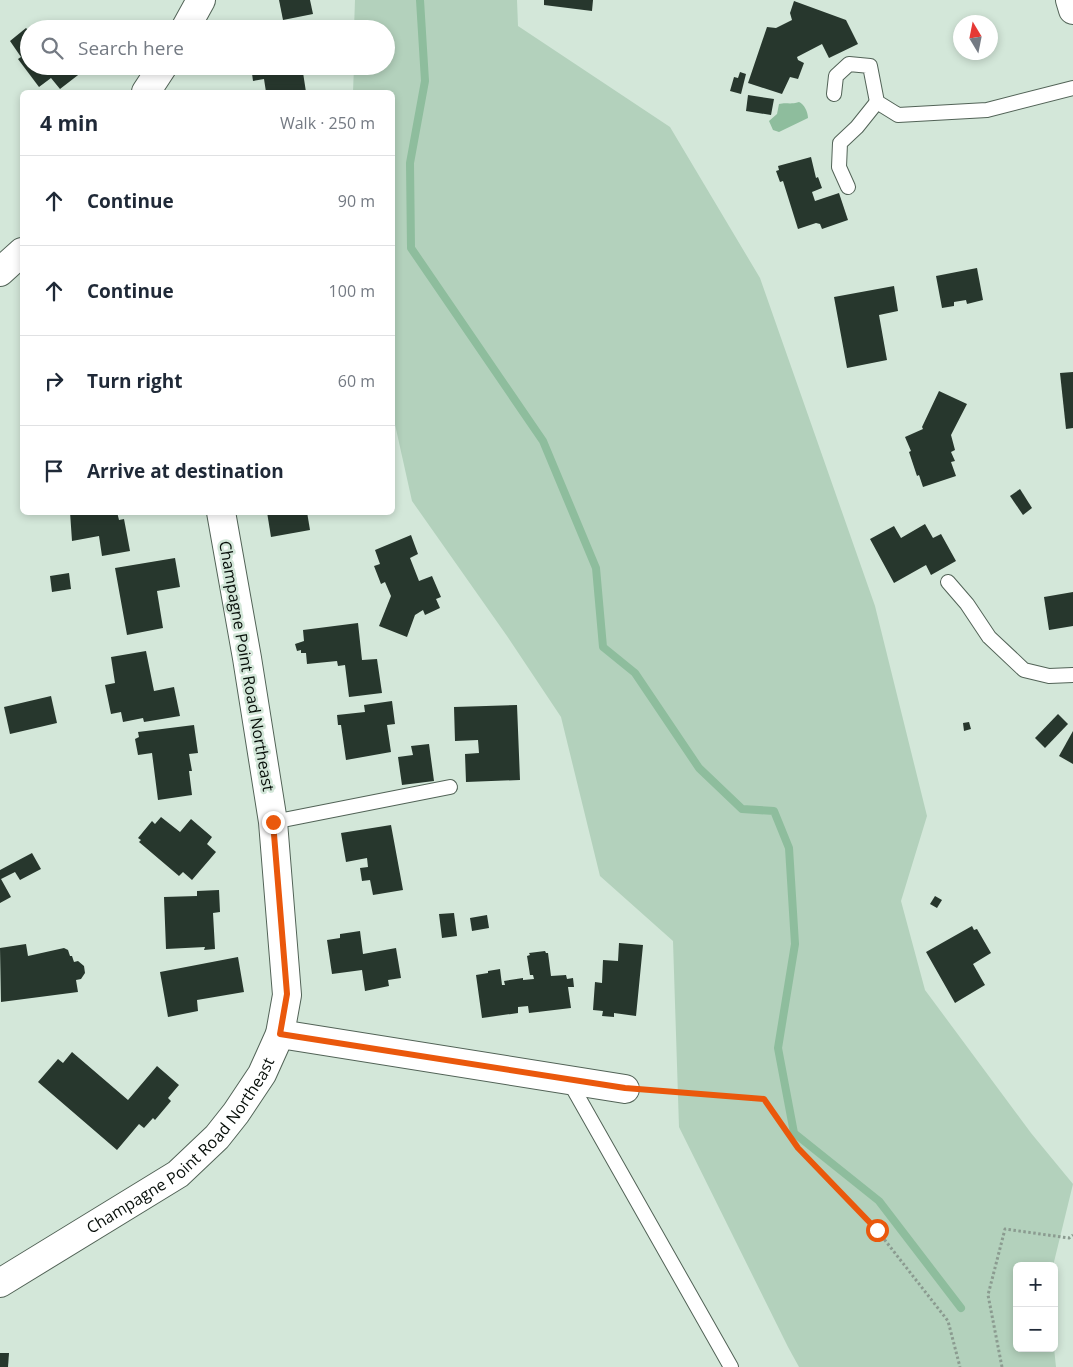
<!DOCTYPE html>
<html lang="en">
<head>
<meta charset="utf-8">
<style>
	body { margin:0; font-family:"Open Sans",sans-serif; background:#f2f2f3; color:#1f2937 }
	.controls { position:absolute; right:15px; bottom:15px; display:grid; overflow:hidden; border-radius:8px; box-shadow:0 2px 8px #0003 }
	.controls button { width:45px; height:45px; display:grid; place-items:center; padding:0; border:0; border-bottom:1px solid #e0e1e3; background:#fff; color:#1f2937; font:25px sans-serif }
	.compass { position:absolute; left:953px; top:15px; width:45px; height:45px; border-radius:50%; background:#fff; box-shadow:0 2px 8px #0003; rotate:350deg }
	.stop { position:absolute; width:15px; height:15px; margin:-11px; border:4px solid #ea580c; border-radius:50%; background:#fff }
	.stop.end { background:#ea580c; border-color:#fff; box-shadow:0 1px 5px #0008 }
	.list { margin:0; padding:0; list-style:none }
	h2 { display:flex; justify-content:space-between; align-items:center; height:65px; margin:0; padding:0 20px; font-size:21px }
	h2 small { font-size:16px; font-weight:400; color:#747a83 }
	.list li { display:grid; grid-template-columns:32px 1fr auto; gap:15px; align-items:center; box-sizing:border-box; height:90px; padding:0 20px; border-top:1px solid #e0e1e3 }
	.list b { display:block; font-size:19px; white-space:nowrap }
	.list em { font-size:16px; font-style:normal; color:#747a83 }
	.icon { flex:none; width:28px; height:28px; fill:none; stroke:currentColor; stroke-width:2; stroke-linecap:round; stroke-linejoin:round }
	.map { position:relative; flex:none; width:1073px; height:1367px; overflow:hidden }
	.search { position:absolute; background:#fff; box-shadow:0 2px 8px #0003; left:20px; top:20px; width:375px; height:55px; display:flex; align-items:center; gap:12px; box-sizing:border-box; padding:0 18px; border-radius:28px; color:#747a83; font-size:19px }
	.panel { position:absolute; background:#fff; box-shadow:0 2px 8px #0003; left:20px; top:90px; width:375px; height:425px; border-radius:8px }
	.map>svg:first-child { display:block }
	.green { fill:#b3d1bc }
	.water { fill:#8ebd9d }
	.lines { fill:none; stroke-linecap:round; stroke-linejoin:round }
	.stream { stroke:#8ebd9d; stroke-width:8 }
	.building { fill:#27372d }
	.service-casing { stroke:#526357; stroke-width:16 }
	.minor-casing { stroke:#526357; stroke-width:30 }
	.secondary-casing { stroke:#526357; stroke-width:30 }
	.path { stroke:#8b9b90; stroke-width:3; stroke-dasharray:2.5 2.5; stroke-linecap:butt }
	.service { stroke:#fff; stroke-width:14 }
	.minor { stroke:#fff; stroke-width:28 }
	.secondary { stroke:#fff; stroke-width:28 }
	.route { stroke:#ea580c; stroke-width:6 }
	.labels { text-anchor:middle; stroke-width:5; stroke-linejoin:round; paint-order:stroke }
	.street-label { font-size:16px; fill:#070e09; stroke:#d3e7d9 }
</style>
</head>
<body>
<div class="map">
<svg width="1073" height="1367" viewBox="0 0 1073 1367">
	<rect width="100%" height="100%" fill="#d3e7d9"/>
	<polygon class="green" points="355,0 517,0 518,26 670,127 760,278 875,606 927,816 901,901 925,990 1031,1133 1073,1184 1053,1266 1017,1266 1017,1348 1054,1348 1056,1367 799,1367 788,1347 679,1127 673,941 600,876 561,717 507,636 412,501 392,411 392,92 353,92 354,66 386,66 386,29 354,29"/>
	<path class="water" d="M799,102C804,104 808,112 808,118L779,132L773,130L769,121L777,114L779,104C787,102 789,105 799,102Z"/>
	<g class="lines">
		<polyline class="stream" points="420,0 425,81 410,163 411,248 543,441 596,568 603,647 635,673 699,768 742,809 774,811 789,848 795,944 778,1048 794,1133 879,1201 961,1308"/>
	</g>
	<g class="building">
		<polygon points="279,0 310,0 313,14 283,20"/>
		<polygon points="544,0 593,0 592,11 544,5"/>
		<polygon points="794,1 846,20 858,44 829,58 822,44 797,57 798,60 804,63 798,79 790,77 782,94 748,83 767,27 776,28 792,20 790,13"/>
		<polygon points="74,22 79,29 65,29"/>
		<polygon points="26,28 29,31 29,66 77,66 82,72 60,89 51,78 39,87 18,59 21,57 10,41"/>
		<polygon points="251,66 302,66 306,92 266,92 264,79 253,81"/>
		<polygon points="740,72 746,74 741,94 730,91 734,77 738,78"/>
		<polygon points="748,95 774,99 771,115 746,111"/>
		<polygon points="811,157 816,178 818,177 822,188 812,192 815,201 839,193 848,220 822,229 820,224 816,223 798,229 783,181 780,182 776,171 779,170 778,166"/>
		<polygon points="977,268 983,300 967,304 966,300 954,302 954,306 942,308 936,276"/>
		<polygon points="894,286 898,311 879,315 887,360 847,368 834,297"/>
		<polygon points="1073,372 1073,428 1066,429 1060,373"/>
		<polygon points="939,391 967,404 951,435 955,450 951,452 955,461 951,462 956,476 923,487 919,475 917,476 909,452 911,451 905,437 923,429 922,427"/>
		<polygon points="1020,489 1032,508 1023,515 1010,496"/>
		<polygon points="70,512 117,512 119,520 124,519 130,551 102,556 99,536 72,541"/>
		<polygon points="267,512 307,512 310,530 271,537"/>
		<polygon points="925,524 933,538 941,534 956,561 931,575 926,565 894,583 870,539 894,526 901,538"/>
		<polygon points="411,535 418,554 410,558 419,581 432,576 441,597 436,599 440,608 425,615 423,610 415,615 407,637 379,626 391,596 385,582 381,584 374,566 380,564 375,550"/>
		<polygon points="175,558 180,587 157,591 163,628 127,635 115,568"/>
		<polygon points="69,573 71,589 52,592 50,576"/>
		<polygon points="1073,592 1073,626 1049,630 1044,597"/>
		<polygon points="358,623 362,660 377,659 382,693 349,697 345,665 338,666 337,661 307,664 306,653 301,653 301,650 297,651 295,644 304,641 303,630"/>
		<polygon points="146,651 154,691 174,687 180,716 144,722 143,718 123,722 121,712 111,714 105,685 115,683 111,657"/>
		<polygon points="51,696 57,723 10,734 4,707"/>
		<polygon points="392,701 395,724 387,725 391,752 346,760 341,725 338,725 337,715 365,712 364,705"/>
		<polygon points="517,705 520,780 466,782 465,754 479,753 478,740 455,741 454,707"/>
		<polygon points="1058,714 1068,724 1045,748 1035,738"/>
		<polygon points="969,722 971,729 964,731 963,723"/>
		<polygon points="194,725 198,753 189,754 192,771 189,771 192,795 158,800 152,753 138,755 135,739 139,737 138,732"/>
		<polygon points="1073,731 1073,764 1059,756"/>
		<polygon points="429,744 434,781 402,785 398,757 413,755 411,746"/>
		<polygon points="161,817 180,832 191,819 212,837 207,844 216,852 192,880 183,872 179,876 139,842 141,840 138,838 152,821 155,824"/>
		<polygon points="391,825 403,890 373,895 370,880 362,881 360,868 368,867 367,858 346,862 341,833"/>
		<polygon points="32,853 41,869 20,880 15,872 1,879 11,897 0,903 0,870"/>
		<polygon points="219,890 220,912 213,913 215,949 204,950 205,947 166,949 164,897 197,896 197,891"/>
		<polygon points="935,896 942,900 937,908 930,904"/>
		<polygon points="454,913 457,936 442,938 439,914"/>
		<polygon points="487,915 489,928 472,931 470,918"/>
		<polygon points="972,926 974,930 977,929 991,953 973,964 985,985 955,1003 926,952"/>
		<polygon points="360,931 363,954 396,948 401,978 388,980 389,986 365,991 362,970 332,974 327,940 340,938 340,934"/>
		<polygon points="619,943 643,945 636,1016 614,1013 614,1017 602,1016 603,1011 593,1010 595,982 602,983 603,960 618,961"/>
		<polygon points="26,944 28,956 64,948 68,950 70,956 72,956 74,962 78,961 84,966 85,973 81,979 76,980 78,992 1,1002 0,948"/>
		<polygon points="545,951 546,953 548,953 551,976 566,975 567,979 573,978 574,987 568,987 571,1008 529,1013 528,1006 518,1007 518,1013 482,1018 476,975 488,973 488,971 500,969 502,985 505,985 504,981 523,978 523,980 534,979 533,975 530,975 527,956 530,955 529,953"/>
		<polygon points="238,957 244,992 197,1000 198,1011 168,1017 160,972"/>
		<polygon points="72,1052 128,1100 157,1066 179,1085 168,1098 171,1101 155,1120 153,1118 144,1128 139,1124 117,1150 38,1082 58,1059 63,1063"/>
		<polygon points="0,1353 9,1353 8,1367 0,1367"/>
	</g>
	<g class="lines">
		<defs>
			<g id="service">
				<polyline points="834,94 836,76 849,64 870,66 877,102 898,115 987,110 1073,88"/>
				<polyline points="848,187 839,167 840,143 857,127 877,102"/>
				<polyline points="948,582 967,604 989,637 1024,670 1049,676 1073,675"/>
				<polyline points="273,822 450,787"/>
				<polyline points="569,1081 731,1367"/>
			</g>
			<g id="minor">
				<polyline points="185,29 201,0"/>
				<polyline points="146,92 163,66"/>
				<polyline points="0,272 22,252"/>
				<polyline points="280,1034 625,1089"/>
				<path id="s1" d="M0,1283L178,1174L217,1137L236,1113L262,1074L280,1034L287,995L273,822L247,658L221,512"/>
			</g>
			<polyline id="secondary" points="1070,0 1073,10"/>
		</defs>
		<use href="#service" class="service-casing"/>
		<use href="#minor" class="minor-casing"/>
		<use href="#secondary" class="secondary-casing"/>
		<g class="path">
			<polyline points="650,1090 764,1099 798,1148 877,1230 948,1321 960,1367"/>
			<polyline points="1002,1367 988,1295 1005,1229 1069,1238 1073,1235"/>
		</g>
		<use href="#service" class="service"/>
		<use href="#minor" class="minor"/>
		<use href="#secondary" class="secondary"/>
	</g>
	<g class="lines">
		<polyline class="route" points="273,822 287,994 280,1034 625,1088 764,1099 798,1148 877,1230"/>
	</g>
	<g class="labels">
		<g class="street-label">
			<text transform="translate(247 666) rotate(80)" y="6">Champagne Point Road Northeast</text>
			<text dy="6" stroke="none"><textPath href="#s1" startOffset="230">Champagne Point Road Northeast</textPath></text>
		</g>
	</g>
</svg>
<div class="controls">
<button>+</button>
<button>−</button>
</div>
<svg class="compass" viewBox="-18 -18 36 36"><path d="M0-13l5 13h-10z" fill="#e53935"/><path d="M0 13l5-13h-10z" fill="#747a83"/></svg>
<div class="stop" style="left:877px;top:1230px"></div>
<div class="stop end" style="left:273px;top:822px"></div>
<div class="search"><svg class="icon" aria-label="search" viewBox="0 0 24 24"><circle cx="10" cy="10" r="6"/><path d="M15 15l6 6"/></svg>Search here</div>
<section class="panel">
<h2>4 min<small>Walk · 250 m</small></h2>
<ul class="list">
<li><svg class="icon" aria-label="ahead" viewBox="0 0 24 24"><path d="M12 20V5M6 11l6-6 6 6"/></svg><div><b>Continue</b></div><em>90 m</em></li>
<li><svg class="icon" aria-label="ahead" viewBox="0 0 24 24"><path d="M12 20V5M6 11l6-6 6 6"/></svg><div><b>Continue</b></div><em>100 m</em></li>
<li><svg class="icon" aria-label="right" viewBox="0 0 24 24"><path d="M7 20v-9h11M14 6l5 5-5 5"/></svg><div><b>Turn right</b></div><em>60 m</em></li>
<li><svg class="icon" aria-label="arrive" viewBox="0 0 24 24"><path d="M6 21V4h12l-3 4 3 4H6"/></svg><div><b>Arrive at destination</b></div></li>
</ul>
</section>
</div>
</body>
</html>
